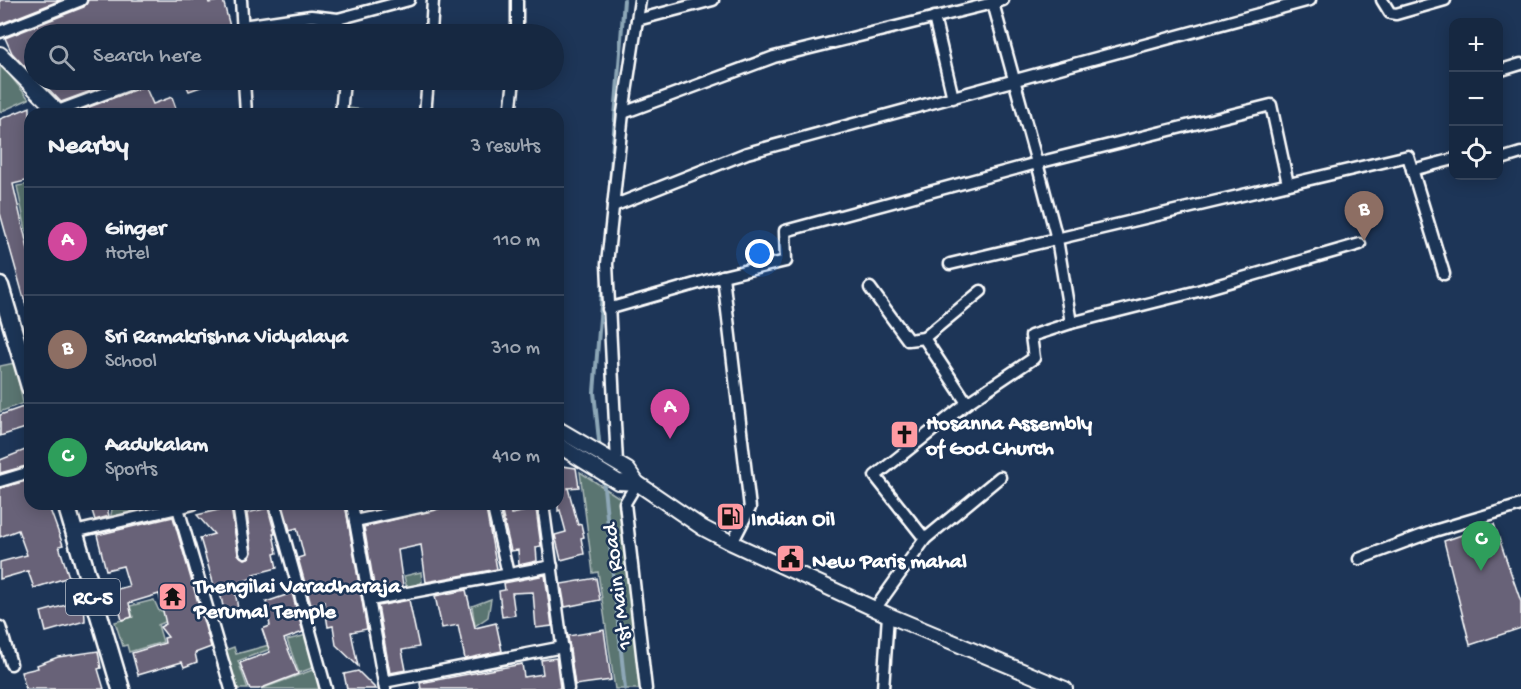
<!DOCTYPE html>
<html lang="en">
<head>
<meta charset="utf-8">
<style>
	body { margin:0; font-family:"Gochi Hand",sans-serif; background:#23344c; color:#f1f3f6 }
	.controls { position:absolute; right:18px; top:18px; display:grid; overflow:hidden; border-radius:12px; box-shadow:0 3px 15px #0003 }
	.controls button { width:54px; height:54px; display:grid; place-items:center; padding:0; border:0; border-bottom:2px solid #35445a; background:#162841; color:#f1f3f6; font:30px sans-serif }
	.you { position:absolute; left:760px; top:254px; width:21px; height:21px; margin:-15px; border:4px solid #fff; border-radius:50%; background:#1a73e8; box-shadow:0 0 0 9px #1a73e833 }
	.badge { display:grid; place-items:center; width:39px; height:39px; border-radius:50%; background:#ff9aa2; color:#fff; font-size:20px; font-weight:700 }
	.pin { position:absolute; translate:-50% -50px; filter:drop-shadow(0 2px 3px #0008) }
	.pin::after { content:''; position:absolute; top:32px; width:21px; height:18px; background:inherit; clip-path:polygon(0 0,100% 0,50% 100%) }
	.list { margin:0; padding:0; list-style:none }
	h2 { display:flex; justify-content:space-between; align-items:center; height:78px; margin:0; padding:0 24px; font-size:26px }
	h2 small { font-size:20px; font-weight:400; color:#9ea6b1 }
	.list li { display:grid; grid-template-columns:39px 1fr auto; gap:18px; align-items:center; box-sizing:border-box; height:108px; padding:0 24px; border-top:2px solid #35445a }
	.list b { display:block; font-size:22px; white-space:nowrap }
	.list p { margin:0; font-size:20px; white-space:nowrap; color:#9ea6b1 }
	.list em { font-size:20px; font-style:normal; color:#9ea6b1 }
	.icon { flex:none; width:33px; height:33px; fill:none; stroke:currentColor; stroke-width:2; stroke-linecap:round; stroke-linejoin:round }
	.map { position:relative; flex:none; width:1521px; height:689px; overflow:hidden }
	.search { position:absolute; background:#162841; box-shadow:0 3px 15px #0003; left:24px; top:24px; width:540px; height:66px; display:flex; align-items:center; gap:15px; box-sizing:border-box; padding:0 21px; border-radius:33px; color:#9ea6b1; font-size:22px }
	.panel { position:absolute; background:#162841; box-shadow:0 3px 15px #0003; left:24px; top:108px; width:540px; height:402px; border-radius:18px }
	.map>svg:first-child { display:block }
	.green { fill:#5a7471; stroke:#acbab8; stroke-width:1.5 }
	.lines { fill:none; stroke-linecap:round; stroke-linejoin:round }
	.stream { stroke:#8da7b7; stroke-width:4 }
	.building { fill:#686278; stroke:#fff; stroke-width:1.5 }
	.minor-casing { stroke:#fff; stroke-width:15 }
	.tertiary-casing { stroke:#fff; stroke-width:18 }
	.primary-casing { stroke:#fff; stroke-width:21 }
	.minor { stroke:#1d3557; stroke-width:10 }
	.tertiary { stroke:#1d3557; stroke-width:14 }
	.primary { stroke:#1d3557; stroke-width:16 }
	.labels { text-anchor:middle; stroke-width:5; stroke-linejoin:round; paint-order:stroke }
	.shield { fill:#1d3557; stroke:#bbc2cd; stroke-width:1.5 }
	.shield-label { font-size:21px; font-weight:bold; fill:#fff }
	.poi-label { font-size:22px; font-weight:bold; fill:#fff; stroke:#1d3557; text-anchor:start }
	.street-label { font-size:22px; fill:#fff; stroke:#1d3557 }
</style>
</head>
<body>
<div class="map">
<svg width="1521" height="689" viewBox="0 0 1521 689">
	<rect width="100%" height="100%" fill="#1d3557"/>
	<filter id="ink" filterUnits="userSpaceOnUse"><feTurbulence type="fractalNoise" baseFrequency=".0167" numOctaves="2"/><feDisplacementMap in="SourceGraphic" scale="12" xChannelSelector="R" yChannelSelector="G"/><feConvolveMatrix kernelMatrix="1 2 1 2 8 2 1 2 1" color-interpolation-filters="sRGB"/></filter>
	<g filter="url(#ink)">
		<g class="green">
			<polygon points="0,63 29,99 0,112"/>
			<polygon points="348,108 383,112 383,114 347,114"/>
			<polygon points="30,184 30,244 29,245 17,186"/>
			<polygon points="15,363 23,403 0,412 0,366"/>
			<polygon points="580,472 620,498 640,689 615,689 598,572 593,573"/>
			<polygon points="123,504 155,504 156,510 110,521 112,509"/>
			<polygon points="421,572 422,582 407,589 404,576"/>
			<polygon points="491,599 488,617 475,626 472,606"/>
			<polygon points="154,600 159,611 180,610 179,616 158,625 163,642 129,652 127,645 123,646 115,622 133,617 130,606"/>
			<polygon points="307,635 317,666 299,673 287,640"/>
			<polygon points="269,645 270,649 238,661 248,689 233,689 223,651 234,647 236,654"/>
			<polygon points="318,668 323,689 261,689"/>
		</g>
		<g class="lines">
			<g class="stream">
				<polyline points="610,183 624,0"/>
				<polyline points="600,450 594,392 603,281"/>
				<polyline points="603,478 625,689"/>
			</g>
		</g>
		<g class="building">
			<polygon points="0,0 61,0 0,24"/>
			<polygon points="88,0 208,0 209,3 223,0 232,34 34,34 34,67 29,71 12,53 5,38 84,7"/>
			<polygon points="40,80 121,80 61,102"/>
			<polygon points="184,80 218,80 218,81 189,91"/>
			<polygon points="145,86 153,104 172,97 178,114 76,112"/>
			<polygon points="30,107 30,180 13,184 30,258 30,306 26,306 0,213 0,119"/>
			<polygon points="23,407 29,427 0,436 0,415"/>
			<polygon points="30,448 30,465 0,473 0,460"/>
			<polygon points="561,463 562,466 576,468 579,487 568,488 578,525 581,524 584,537 581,538 584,554 561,560 555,535 566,532 560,510 558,511 558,464"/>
			<polygon points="30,480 30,504 48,504 63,545 59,546 69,577 34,588 28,571 0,579 0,562 27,555 18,530 0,537 0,488"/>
			<polygon points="90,504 106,504 109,516 95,520"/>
			<polygon points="345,504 367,629 351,632 358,666 336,645 333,626 328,627 324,602 311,605 298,558 304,556 297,528 290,530 283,505"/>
			<polygon points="458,504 485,504 497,569 426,582 421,545 398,550 403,586 375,591 364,527"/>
			<polygon points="500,504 510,504 511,514 536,509 541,546 536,547 537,561 519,565 518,550 511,551"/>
			<polygon points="231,507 238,554 245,559 250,557 252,552 247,513 268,508 275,534 273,534 277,553 274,554 277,568 254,574 256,577 234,584 238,609 224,611 219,588 215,589 200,538 214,534 197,515"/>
			<polygon points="173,517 211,647 195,653 197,662 184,667 182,662 138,675 132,653 165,643 164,638 168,637 160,627 166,624 159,594 129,603 132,617 122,620 114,590 129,586 123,566 106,570 97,535"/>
			<polygon points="1494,524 1521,602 1521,628 1470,645 1444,541"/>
			<polygon points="545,575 552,626 536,628 533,592 512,593 515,615 502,617 499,591 505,590 504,583"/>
			<polygon points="596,578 600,600 565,607 561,584"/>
			<polygon points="466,590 475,628 496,623 502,651 465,659 458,625 442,628 435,596"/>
			<polygon points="292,593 303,632 284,639 298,674 259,689 250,689 240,663 270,652 262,629 270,626 266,602"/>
			<polygon points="84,600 85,621 46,632 41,612"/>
			<polygon points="409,600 419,647 402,650 406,670 390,673 378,606"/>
			<polygon points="604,630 611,680 575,685 568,636"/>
			<polygon points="98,651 101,668 98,669 104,689 26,689 21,672 38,668 37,665 58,657"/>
			<polygon points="556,658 560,688 558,689 421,689 420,683 522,664 524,677 543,674 541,660"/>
			<polygon points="358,671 376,689 347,689 344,674"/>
		</g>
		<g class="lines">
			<defs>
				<g id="minor">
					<polyline points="241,0 243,34"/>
					<polyline points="517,0 517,34"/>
					<polyline points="640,0 623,113 774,57 993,3 993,0"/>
					<polyline points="1382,0 1390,13 1396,14 1445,0"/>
					<polyline points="934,17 953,98"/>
					<polyline points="637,20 713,0"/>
					<polyline points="242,26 311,16 338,19 409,0"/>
					<polyline points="0,32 81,0"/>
					<polyline points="431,34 433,0"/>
					<polyline points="1498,71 1521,64"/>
					<polyline points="244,80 246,114"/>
					<polyline points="58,111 141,80"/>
					<polyline points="341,114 344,80"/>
					<polyline points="425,114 428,80"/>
					<polyline points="510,114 514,80"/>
					<polyline points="1498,160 1521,153"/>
					<polyline points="1412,170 1454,159"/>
					<polyline points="1288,184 1271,105 1037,163 1057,239 1071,323 1198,291 1360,244"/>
					<polyline points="613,206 747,153 1310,0"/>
					<polyline points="950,264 1408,156 1444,274"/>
					<polyline points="723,276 750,508 732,543"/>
					<polyline points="870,288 908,340 924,338 967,403 1034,358 1031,336 1071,323"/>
					<polyline points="608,309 723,276 786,261 785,231 1037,163 993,3 1003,0"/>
					<polyline points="924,338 981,291"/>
					<polyline points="617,463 607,264 623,113"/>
					<polyline points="0,481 30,472"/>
					<polyline points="637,483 625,503 646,689"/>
					<polyline points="238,504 245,552"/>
					<polyline points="275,504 326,689"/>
					<polyline points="352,504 385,689"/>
					<polyline points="492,504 508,574"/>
					<polyline points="543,504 568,689"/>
					<polyline points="178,508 193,504"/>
					<polyline points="355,521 433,504"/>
					<polyline points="74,532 178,508 231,689"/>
					<polyline points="925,539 875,476 967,403"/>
					<polyline points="1359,559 1434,531 1521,505"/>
					<polyline points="370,600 552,566"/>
					<polyline points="875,609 925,539 1000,477"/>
					<polyline points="0,627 11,664"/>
					<polyline points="384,682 563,647"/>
					<polyline points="883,689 888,615"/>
				</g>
				<g id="tertiary">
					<polyline points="0,54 60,114"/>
					<polyline points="558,429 628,470 637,483 703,528 732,543 888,615 1065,689"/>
					<polyline points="558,445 618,482 637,483"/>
				</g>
				<g id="primary">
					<polyline points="0,286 30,387"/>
					<polyline points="66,504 121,689"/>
				</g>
			</defs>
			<use href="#minor" class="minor-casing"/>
			<use href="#tertiary" class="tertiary-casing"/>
			<use href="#primary" class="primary-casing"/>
			<use href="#minor" class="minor"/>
			<use href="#tertiary" class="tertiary"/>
			<use href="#primary" class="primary"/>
		</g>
	</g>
	<defs>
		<symbol id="church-square" viewBox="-11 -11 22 22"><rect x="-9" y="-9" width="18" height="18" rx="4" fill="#ff9aa2" stroke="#1d3557"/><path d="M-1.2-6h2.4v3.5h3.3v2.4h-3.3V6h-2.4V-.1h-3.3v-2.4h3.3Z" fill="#111"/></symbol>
		<symbol id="fuel-square" viewBox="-11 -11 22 22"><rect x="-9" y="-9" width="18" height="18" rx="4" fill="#ff9aa2" stroke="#1d3557"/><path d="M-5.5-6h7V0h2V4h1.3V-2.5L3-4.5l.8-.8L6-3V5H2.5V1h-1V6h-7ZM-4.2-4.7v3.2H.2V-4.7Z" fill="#111"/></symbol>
		<symbol id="civic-square" viewBox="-11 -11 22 22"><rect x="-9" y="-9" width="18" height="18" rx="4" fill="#ff9aa2" stroke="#1d3557"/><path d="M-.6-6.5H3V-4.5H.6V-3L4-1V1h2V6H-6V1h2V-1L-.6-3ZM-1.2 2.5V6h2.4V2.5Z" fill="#111"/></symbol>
		<symbol id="temple-square" viewBox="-11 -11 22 22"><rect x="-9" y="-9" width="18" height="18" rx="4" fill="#ff9aa2" stroke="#1d3557"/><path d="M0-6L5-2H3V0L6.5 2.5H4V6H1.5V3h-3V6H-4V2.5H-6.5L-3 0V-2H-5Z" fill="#111"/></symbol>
	</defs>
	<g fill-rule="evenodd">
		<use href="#church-square" x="888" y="418" width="33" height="33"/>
		<use href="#fuel-square" x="714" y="500" width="33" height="33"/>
		<use href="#civic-square" x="774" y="542" width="33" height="33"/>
		<use href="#temple-square" x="156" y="580" width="33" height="33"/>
	</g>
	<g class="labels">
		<rect class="shield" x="66" y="579" width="54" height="36" rx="4.5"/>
		<g class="shield-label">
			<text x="93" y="604">RC-5</text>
		</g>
		<g class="poi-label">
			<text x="926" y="429">Hosanna Assembly<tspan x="926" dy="25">of God Church</tspan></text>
			<text x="751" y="525">Indian Oil</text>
			<text x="812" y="567">New Paris mahal</text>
			<text x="194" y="592">Thengilai Varadharaja<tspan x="194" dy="25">Perumal Temple</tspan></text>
		</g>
		<g class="street-label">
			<text transform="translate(615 587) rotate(-97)" y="8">1st Main Road</text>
		</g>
	</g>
</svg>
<div class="controls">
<button>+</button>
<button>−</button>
<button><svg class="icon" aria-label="locate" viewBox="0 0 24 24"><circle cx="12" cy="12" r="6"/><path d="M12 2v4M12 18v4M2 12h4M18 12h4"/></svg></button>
</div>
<div class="you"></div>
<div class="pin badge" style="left:670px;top:439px;background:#d1479c">A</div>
<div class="pin badge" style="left:1364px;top:241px;background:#8d6e63">B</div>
<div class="pin badge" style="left:1481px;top:571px;background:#2e9e5b">C</div>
<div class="search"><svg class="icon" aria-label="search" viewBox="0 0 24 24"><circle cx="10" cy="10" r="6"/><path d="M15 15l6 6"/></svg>Search here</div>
<section class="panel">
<h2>Nearby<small>3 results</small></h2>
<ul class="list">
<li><span class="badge" style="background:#d1479c">A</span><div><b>Ginger</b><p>Hotel</p></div><em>110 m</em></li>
<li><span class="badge" style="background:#8d6e63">B</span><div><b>Sri Ramakrishna Vidyalaya</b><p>School</p></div><em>310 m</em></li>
<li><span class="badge" style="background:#2e9e5b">C</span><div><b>Aadukalam</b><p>Sports</p></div><em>410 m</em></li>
</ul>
</section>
</div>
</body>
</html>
